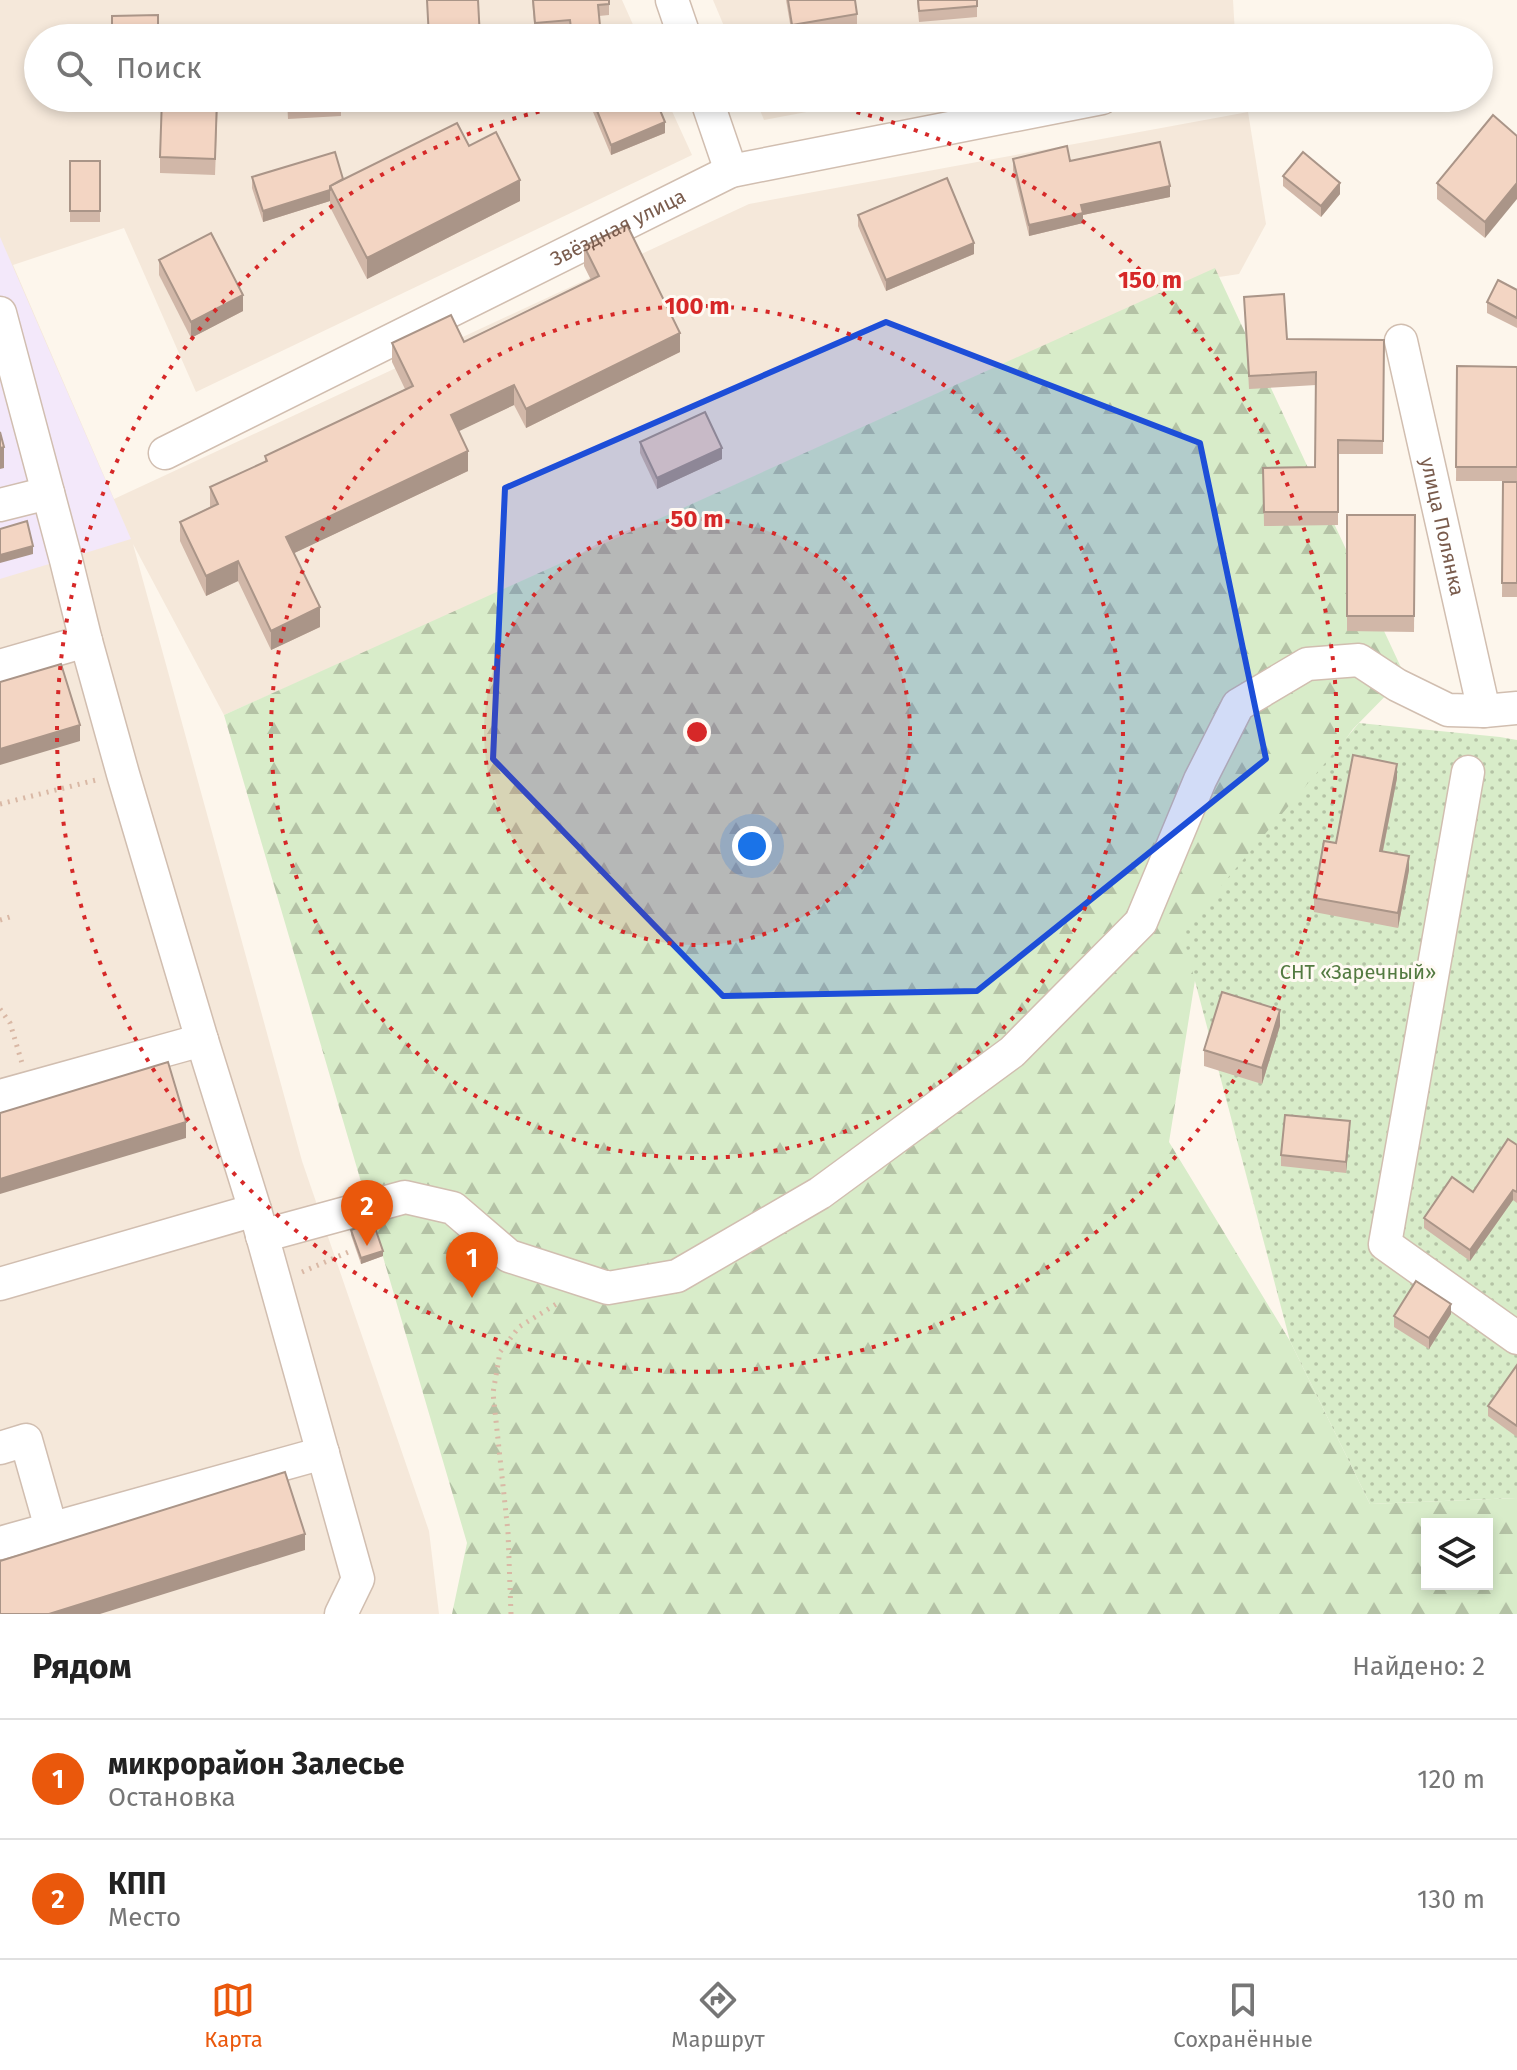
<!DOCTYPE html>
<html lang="ru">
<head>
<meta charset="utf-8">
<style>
	body { margin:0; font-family:"Fira Sans",sans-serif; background:#f6f6f6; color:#222 }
	.controls { position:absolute; right:24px; bottom:24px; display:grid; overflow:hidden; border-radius:0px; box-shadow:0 4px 12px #0003 }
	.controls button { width:72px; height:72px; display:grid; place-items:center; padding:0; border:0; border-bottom:2px solid #e0e0e0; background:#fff; color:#222; font:40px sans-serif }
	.you { position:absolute; left:752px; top:846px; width:28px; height:28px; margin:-20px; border:6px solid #fff; border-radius:50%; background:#1a73e8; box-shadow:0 0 0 12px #1a73e833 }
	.badge { display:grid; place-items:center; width:52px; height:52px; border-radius:50%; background:#ea580c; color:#fff; font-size:26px; font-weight:700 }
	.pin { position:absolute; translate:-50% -66px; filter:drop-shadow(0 2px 4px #0008) }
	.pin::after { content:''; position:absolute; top:42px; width:28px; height:24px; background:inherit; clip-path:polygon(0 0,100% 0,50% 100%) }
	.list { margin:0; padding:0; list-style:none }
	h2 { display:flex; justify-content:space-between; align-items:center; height:104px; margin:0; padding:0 32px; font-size:34px }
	h2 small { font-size:26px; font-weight:400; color:#767676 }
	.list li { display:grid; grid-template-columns:52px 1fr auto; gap:24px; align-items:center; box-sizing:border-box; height:120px; padding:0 32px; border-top:2px solid #e0e0e0 }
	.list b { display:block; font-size:30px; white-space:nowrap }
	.list p { margin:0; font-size:26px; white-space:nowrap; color:#767676 }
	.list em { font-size:26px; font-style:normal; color:#767676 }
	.icon { flex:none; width:44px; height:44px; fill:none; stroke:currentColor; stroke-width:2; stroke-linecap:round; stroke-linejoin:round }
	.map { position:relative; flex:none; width:1517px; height:1614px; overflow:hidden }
	.search { position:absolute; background:#fff; box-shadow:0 4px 12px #0003; left:24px; right:24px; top:24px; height:88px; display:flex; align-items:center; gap:20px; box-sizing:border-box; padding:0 28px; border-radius:44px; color:#767676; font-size:30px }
	.sheet { height:344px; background:#fff }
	nav { display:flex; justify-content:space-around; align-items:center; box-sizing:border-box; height:112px; border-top:2px solid #e0e0e0; background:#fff; font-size:22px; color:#767676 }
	nav a { display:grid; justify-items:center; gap:4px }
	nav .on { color:#ea580c }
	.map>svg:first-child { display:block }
	.residential { fill:#f5e8da }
	.education { fill:#f3e8fa }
	.forest { fill:url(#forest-firs); fill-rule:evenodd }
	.garden { fill:url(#garden-dots) }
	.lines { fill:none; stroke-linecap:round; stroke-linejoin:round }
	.minor-casing { stroke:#d1beb0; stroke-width:35 }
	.path { stroke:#d9b8a5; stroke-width:5; stroke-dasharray:2 6; stroke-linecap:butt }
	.minor { stroke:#fff; stroke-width:32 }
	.wall { fill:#d1b7a8 }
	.shaded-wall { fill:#aa9588 }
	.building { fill:#f3d5c3; stroke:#aa9588; stroke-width:2 }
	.marked { fill:#1d4ed8; fill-opacity:0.2; stroke:#1d4ed8; stroke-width:6; stroke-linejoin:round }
	.ring { fill:none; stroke:#d62828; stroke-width:4; stroke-dasharray:4 8 }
	.labels { text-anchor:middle; stroke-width:6; stroke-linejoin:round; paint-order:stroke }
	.street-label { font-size:20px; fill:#7a5c4d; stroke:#fffaf3 }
	.park-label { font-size:20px; fill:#537a41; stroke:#fffaf3 }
	.centre { fill:#d62828; stroke:#fffaf3; stroke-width:4 }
	.ring-label { font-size:24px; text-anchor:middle; font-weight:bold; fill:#d62828; stroke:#fffaf3; stroke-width:6; stroke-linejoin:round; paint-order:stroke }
</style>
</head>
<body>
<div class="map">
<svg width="1517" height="1614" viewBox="0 0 1517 1614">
	<defs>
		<pattern id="forest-firs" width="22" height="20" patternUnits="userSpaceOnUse" patternTransform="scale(2)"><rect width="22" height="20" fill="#d8ecc9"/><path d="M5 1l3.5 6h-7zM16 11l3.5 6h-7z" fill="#b4c2a5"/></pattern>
		<pattern id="garden-dots" width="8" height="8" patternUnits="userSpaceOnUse" patternTransform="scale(2)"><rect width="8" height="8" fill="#d8ecc9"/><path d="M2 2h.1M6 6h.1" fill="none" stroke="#b4c2a5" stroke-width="1.8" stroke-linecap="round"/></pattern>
	</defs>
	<rect width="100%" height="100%" fill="#fdf6ec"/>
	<g class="residential">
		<polygon points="0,0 622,0 639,38 38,38 38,98 666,98 692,155 196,392 124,228 13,265 114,499 749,204 1248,112 1266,224 1239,274 1206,279 224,715 133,544 302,1161 429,1531 439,1614 0,1614"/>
		<polygon points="713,0 1233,0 1235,34 1214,38 729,38"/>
		<polygon points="755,98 881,98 764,120"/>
	</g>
	<polygon class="education" points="0,237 131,539 0,579"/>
	<path class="forest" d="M1215,268L1405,676L1353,729L1202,937L1169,1142L1290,1341L1370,1504L1517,1498V1614H452L467,1543L224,715ZM1427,1524H1487V1584H1427Z"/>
	<polygon class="garden" points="1359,723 1500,737 1517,740 1517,1498 1370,1504 1290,1341 1182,932"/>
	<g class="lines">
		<defs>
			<g id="minor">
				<polyline points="672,0 685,38"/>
				<polyline points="706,98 731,171"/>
				<polyline points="0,313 66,560 86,641 123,774 202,1040 255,1210 358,1579 341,1614"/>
				<path id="s1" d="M1401,341L1484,711"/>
				<path id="s2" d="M165,453L731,171L1102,98"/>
				<polyline points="0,505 48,493"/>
				<polyline points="0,666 86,641"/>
				<polyline points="1468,772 1385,1244 1517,1338"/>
				<polyline points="0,1096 202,1040"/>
				<polyline points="262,1236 405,1197 453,1208 509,1256 608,1288 677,1276 820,1193 1012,1052 1141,922 1200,780 1238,705 1307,664 1359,660 1397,685 1448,710 1484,711 1517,708"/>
				<polyline points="0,1284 255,1210"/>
				<polyline points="0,1448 26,1440 51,1528"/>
				<polyline points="0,1543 323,1453"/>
			</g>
		</defs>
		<use href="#minor" class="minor-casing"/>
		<g class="path">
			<polyline points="0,804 96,780"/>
			<polyline points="0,920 13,916"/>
			<polyline points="0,1009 10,1023 22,1063"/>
			<polyline points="302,1272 353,1250"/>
			<polyline points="511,1614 508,1532 493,1393 500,1352 519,1327 558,1303"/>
		</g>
		<use href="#minor" class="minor"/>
	</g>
	<g class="wall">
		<polygon points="532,0 609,0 609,15 599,16 600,37 571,38 570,31 535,34"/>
		<polygon points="786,0 855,0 857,14 857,24 792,35"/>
		<polygon points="917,0 977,0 977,17 919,22"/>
		<polygon points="218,98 215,175 160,173 160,157"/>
		<polygon points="287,98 341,106 341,116 288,119"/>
		<polygon points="1186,98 1231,98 1231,100 1188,108"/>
		<polygon points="593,101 665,133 611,155 593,112"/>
		<polygon points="1493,115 1485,238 1437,199 1437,183"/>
		<polygon points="469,146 520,201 367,279 330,207 330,201 263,222 252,188 252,177 343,179"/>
		<polygon points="1013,159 1070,161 1170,197 1083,215 1083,223 1029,236 1013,170"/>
		<rect x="70" y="161" width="30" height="61"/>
		<polygon points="1283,176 1340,194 1321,217 1283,186"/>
		<polygon points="858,215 974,254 886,291 858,226"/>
		<polygon points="584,246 680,352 526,428 514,405 458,431 468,471 294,553 320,627 271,650 238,581 206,596 180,541 180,522 210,507 210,487 265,462 265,456 405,389 392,362 392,343 464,342 591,280 584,266"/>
		<polygon points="159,260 243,311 191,338 159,275"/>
		<polygon points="1517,290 1517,328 1487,313 1487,302"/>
		<polygon points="1244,297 1287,339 1384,340 1383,454 1338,454 1338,525 1264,526 1263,468 1315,467 1316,385 1249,389"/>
		<polygon points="1457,366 1517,367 1517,481 1456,481"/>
		<polygon points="640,442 722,459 657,489 640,453"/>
		<polygon points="1503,482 1517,482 1517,597 1502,597"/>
		<polygon points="1347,515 1415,515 1414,632 1347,631"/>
		<polygon points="1397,778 1383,851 1409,870 1398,928 1314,912 1314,898 1336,843"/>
		<polygon points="1280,1026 1262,1084 1204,1066 1204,1050"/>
		<polygon points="1350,1132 1346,1173 1281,1166 1281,1155"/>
		<polygon points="1517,1145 1517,1203 1513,1200 1470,1261 1424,1228 1424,1218 1473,1192"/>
		<polygon points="351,1230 383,1256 361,1264 351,1235"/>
		<polygon points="1451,1314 1429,1349 1394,1327 1394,1316"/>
		<polygon points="1517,1365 1517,1437 1488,1416 1488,1406"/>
	</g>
	<g class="shaded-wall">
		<polygon points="665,122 665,133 611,155 611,145"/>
		<polygon points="520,180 520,201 367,279 367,258"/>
		<polygon points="1340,183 1340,194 1321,217 1321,206"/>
		<polygon points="1517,183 1517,199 1485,238 1485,222"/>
		<polygon points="1170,186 1170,197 1083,215 1083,223 1029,236 1029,225 1081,205"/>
		<polygon points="330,190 330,201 263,222 263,211"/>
		<polygon points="974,243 974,254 886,291 886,280"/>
		<polygon points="243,295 243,311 191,338 191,322"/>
		<polygon points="680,333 680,352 526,428 526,409"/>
		<polygon points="514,385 514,405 451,435 451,415"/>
		<polygon points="4,447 4,468 0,469 0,448"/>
		<polygon points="722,448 722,459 657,489 657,478"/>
		<polygon points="468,451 468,471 286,557 286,537"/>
		<polygon points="33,546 33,554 0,563 0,555"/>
		<polygon points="238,561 238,581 206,596 206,576"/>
		<polygon points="320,607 320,627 271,650 271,631"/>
		<polygon points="80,725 80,741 0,765 0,749"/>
		<polygon points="1397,764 1397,778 1380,865 1380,851"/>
		<polygon points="1409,856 1409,870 1398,928 1398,913"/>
		<polygon points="1280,1010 1280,1026 1262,1084 1262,1068"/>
		<polygon points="1350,1121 1350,1132 1346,1173 1346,1162"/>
		<polygon points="186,1122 186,1138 0,1194 0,1179"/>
		<polygon points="1513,1190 1513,1200 1470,1261 1470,1250"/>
		<polygon points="383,1251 383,1256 361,1264 361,1258"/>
		<polygon points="1451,1304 1451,1314 1429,1349 1429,1338"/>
		<polygon points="305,1534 305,1550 100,1614 49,1614"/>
	</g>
	<g class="building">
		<polygon points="427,0 478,0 480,38 429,38"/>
		<polygon points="533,0 609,0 609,4 598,5 600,26 571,28 570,20 535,23"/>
		<polygon points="788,0 855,0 857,14 792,25"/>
		<polygon points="918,0 977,0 977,6 919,11"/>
		<polygon points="158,15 158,38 112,38 112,16"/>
		<polygon points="162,98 217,98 215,159 160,157"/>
		<polygon points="287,98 341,98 341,106 288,109"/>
		<polygon points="601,98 655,98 665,122 611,145 593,101"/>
		<polygon points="1493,115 1517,136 1517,183 1485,222 1437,183"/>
		<polygon points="457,123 469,146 496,132 520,180 367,258 330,186"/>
		<polygon points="1160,142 1170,186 1081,205 1083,213 1029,225 1013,159 1067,146 1070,161"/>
		<polygon points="335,152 343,179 330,186 330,190 263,211 252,177"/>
		<polygon points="1303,152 1340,183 1321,206 1283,176"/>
		<rect x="70" y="161" width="30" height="50"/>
		<polygon points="947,178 974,243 886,280 858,215"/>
		<polygon points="627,225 680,333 526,409 514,385 451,415 468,451 286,537 320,607 271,631 238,561 206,576 180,522 218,504 210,487 267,461 265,456 413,386 392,343 451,315 464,342 599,276 584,246"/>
		<polygon points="211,233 243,295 191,322 159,260"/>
		<polygon points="1498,280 1517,290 1517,318 1487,302"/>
		<polygon points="1284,294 1287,339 1384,340 1383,441 1338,440 1338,512 1264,512 1263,468 1315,467 1316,372 1249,376 1244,297"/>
		<polygon points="1457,366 1517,367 1517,467 1456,467"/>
		<polygon points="705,412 722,448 657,478 640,442"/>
		<polygon points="0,432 4,447 0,448"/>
		<polygon points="1503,482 1517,482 1517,583 1502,583"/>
		<polygon points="1347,515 1415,515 1414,616 1347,616"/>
		<polygon points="27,521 33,546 0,555 0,529"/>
		<polygon points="61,664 80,725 0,749 0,682"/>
		<polygon points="1353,755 1397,764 1380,851 1409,856 1398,913 1314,898 1324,841 1336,843"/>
		<polygon points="1222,992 1280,1010 1262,1068 1204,1050"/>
		<polygon points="168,1062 186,1122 0,1179 0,1113"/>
		<polygon points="1285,1115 1350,1121 1346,1162 1281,1155"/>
		<polygon points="1508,1139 1517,1145 1517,1192 1513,1190 1470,1250 1424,1218 1452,1177 1473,1192"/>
		<polygon points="373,1222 383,1251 361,1258 351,1230"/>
		<polygon points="1416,1281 1451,1304 1429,1338 1394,1316"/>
		<polygon points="1517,1365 1517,1426 1488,1406"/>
		<polygon points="285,1472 305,1534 49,1614 0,1614 0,1561"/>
	</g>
	<path class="marked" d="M886,322L1200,443L1266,759L977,991L723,996L493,759L505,488Z"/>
	<circle cx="697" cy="732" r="213" fill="#d62828" fill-opacity=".12"/>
	<g class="ring">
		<circle cx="697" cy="732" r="213"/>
		<circle cx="697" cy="732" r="426"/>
		<path d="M786 98A640 640 0 1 1 608 98"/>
	</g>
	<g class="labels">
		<g class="street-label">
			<text dy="7" stroke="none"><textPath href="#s2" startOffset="506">Звёздная улица</textPath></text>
			<text dy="7" stroke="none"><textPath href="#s1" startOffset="190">улица Полянка</textPath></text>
		</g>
		<g class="park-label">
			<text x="1358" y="979">СНТ «Заречный»</text>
		</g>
	</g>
	<circle cx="697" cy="732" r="12" class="centre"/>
	<g class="ring-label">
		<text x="1150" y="288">150 m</text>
		<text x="697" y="314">100 m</text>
		<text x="697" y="527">50 m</text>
	</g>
</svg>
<div class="controls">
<button><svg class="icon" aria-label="layers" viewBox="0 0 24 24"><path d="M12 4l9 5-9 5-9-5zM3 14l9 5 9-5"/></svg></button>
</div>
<div class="you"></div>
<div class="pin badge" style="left:472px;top:1298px">1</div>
<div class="pin badge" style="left:367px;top:1246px">2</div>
<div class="search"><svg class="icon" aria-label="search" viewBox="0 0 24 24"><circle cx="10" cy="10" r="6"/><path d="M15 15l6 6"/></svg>Поиск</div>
</div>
<section class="sheet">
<h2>Рядом<small>Найдено: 2</small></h2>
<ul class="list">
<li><span class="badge">1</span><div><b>микрорайон Залесье</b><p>Остановка</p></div><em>120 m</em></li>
<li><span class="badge">2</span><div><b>КПП</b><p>Место</p></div><em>130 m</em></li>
</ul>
</section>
<nav>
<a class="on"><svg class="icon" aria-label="map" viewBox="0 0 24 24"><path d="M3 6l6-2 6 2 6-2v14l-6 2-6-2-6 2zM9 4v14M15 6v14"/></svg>Карта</a>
<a><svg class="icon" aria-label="directions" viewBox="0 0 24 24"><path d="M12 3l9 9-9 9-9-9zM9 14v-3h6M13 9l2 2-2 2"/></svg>Маршрут</a>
<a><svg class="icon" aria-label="saved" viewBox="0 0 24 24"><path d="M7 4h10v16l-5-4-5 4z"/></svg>Сохранённые</a>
</nav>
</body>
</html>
